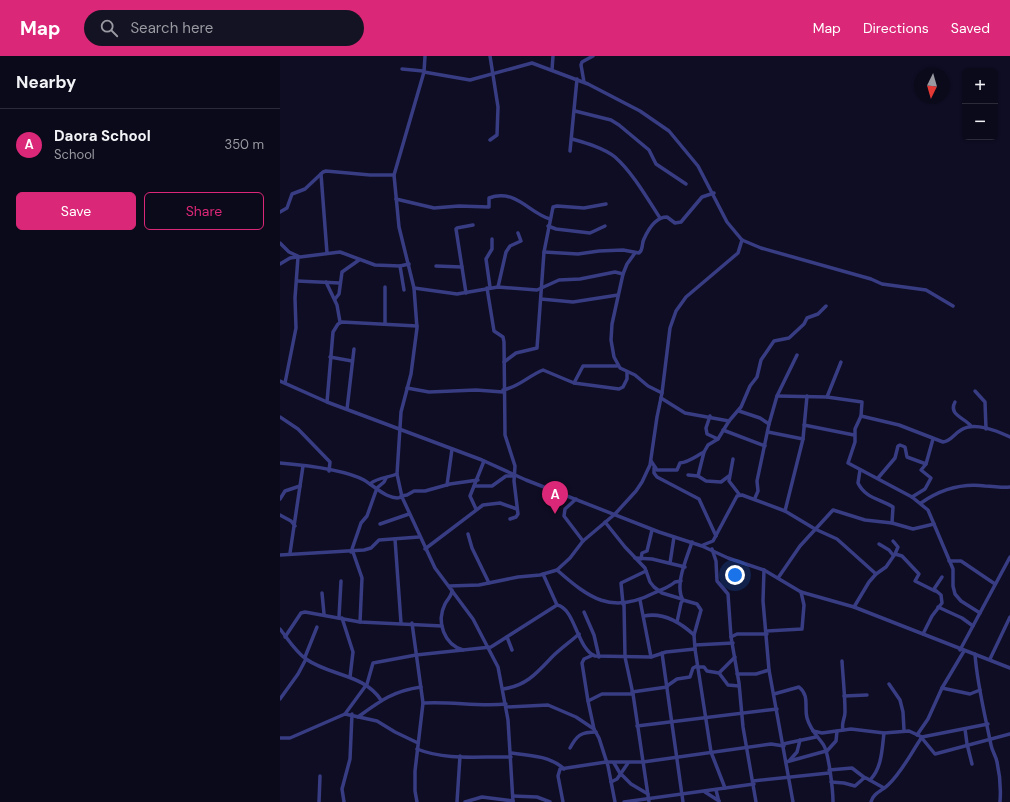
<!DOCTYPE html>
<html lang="en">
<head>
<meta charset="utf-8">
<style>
	body { margin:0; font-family:"DM Sans",sans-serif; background:#141323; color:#f1f3f6 }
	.controls { position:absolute; right:12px; top:12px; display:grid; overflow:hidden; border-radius:6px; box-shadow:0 1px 3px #0004 }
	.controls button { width:36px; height:36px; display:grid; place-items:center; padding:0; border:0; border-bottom:1px solid #2b2b39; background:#0b0a1a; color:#f1f3f6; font:20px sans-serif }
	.compass { position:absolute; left:634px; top:12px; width:36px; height:36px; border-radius:50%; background:#0b0a1a; box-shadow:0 1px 3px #0004; rotate:185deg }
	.you { position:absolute; left:455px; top:519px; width:14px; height:14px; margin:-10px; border:3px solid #fff; border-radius:50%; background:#1a73e8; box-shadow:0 0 0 6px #1a73e833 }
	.badge { display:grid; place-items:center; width:26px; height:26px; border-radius:50%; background:#db2777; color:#fff; font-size:13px; font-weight:700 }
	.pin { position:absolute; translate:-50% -33px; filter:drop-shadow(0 1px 2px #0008) }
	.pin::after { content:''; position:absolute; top:21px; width:14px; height:12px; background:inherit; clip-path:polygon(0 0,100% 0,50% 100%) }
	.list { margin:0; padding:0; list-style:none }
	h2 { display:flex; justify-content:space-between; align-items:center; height:52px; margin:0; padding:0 16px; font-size:17px }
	h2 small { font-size:13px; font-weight:400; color:#9a9aa2 }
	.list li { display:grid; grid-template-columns:26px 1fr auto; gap:12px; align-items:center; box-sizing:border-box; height:72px; padding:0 16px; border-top:1px solid #2b2b39 }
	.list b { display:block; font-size:15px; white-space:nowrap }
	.list p { margin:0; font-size:13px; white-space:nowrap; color:#9a9aa2 }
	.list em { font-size:13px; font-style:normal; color:#9a9aa2 }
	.actions { display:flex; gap:8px; padding:12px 16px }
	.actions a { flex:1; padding:9px 0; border:1px solid #db2777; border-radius:6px; text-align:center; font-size:14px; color:#db2777 }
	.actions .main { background:#db2777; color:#fff }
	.icon { flex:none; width:22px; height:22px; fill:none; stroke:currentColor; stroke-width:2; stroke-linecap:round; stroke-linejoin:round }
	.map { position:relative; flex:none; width:730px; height:746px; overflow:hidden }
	header { display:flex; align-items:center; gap:24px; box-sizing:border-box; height:56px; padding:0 20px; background:#db2777; color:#fff }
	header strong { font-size:19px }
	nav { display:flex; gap:22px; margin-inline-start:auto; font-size:14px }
	.search { width:280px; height:36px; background:#141323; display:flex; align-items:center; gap:10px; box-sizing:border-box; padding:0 14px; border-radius:22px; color:#9a9aa2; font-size:15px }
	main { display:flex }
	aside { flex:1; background:#0b0a1a }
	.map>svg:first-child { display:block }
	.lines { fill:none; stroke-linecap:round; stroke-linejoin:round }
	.minor { stroke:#373c83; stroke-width:3.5 }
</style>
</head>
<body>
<header>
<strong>Map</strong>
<div class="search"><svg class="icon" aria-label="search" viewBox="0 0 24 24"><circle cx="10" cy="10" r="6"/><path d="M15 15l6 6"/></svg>Search here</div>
<nav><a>Map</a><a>Directions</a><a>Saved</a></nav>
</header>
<main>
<aside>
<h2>Nearby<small></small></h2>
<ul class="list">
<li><span class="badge">A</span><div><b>Daora School</b><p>School</p></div><em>350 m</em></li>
</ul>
<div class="actions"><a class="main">Save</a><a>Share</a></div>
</aside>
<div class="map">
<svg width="730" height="746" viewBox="0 0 730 746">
	<rect width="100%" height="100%" fill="#0f0d23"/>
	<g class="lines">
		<g class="minor">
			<polyline points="145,0 144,16 114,119 119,171 134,232 137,272 131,318 121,356 117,418 122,441 155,512 193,563 218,611 228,664 233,746"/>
			<polyline points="122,13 143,15"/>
			<polyline points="272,14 273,0"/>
			<polyline points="144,16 190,24 252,7 308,28 360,55 389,75 418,110 447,166 462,184 481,192 591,223 602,228 646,234 673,250"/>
			<polyline points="304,26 301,9 302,6 313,0"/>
			<polyline points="295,55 331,64 339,69 369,94 376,108 406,128"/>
			<path d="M292,83C306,87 324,92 335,101C353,117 367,142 380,162"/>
			<polyline points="210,84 217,79 218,51 210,0"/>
			<polyline points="290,95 297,23"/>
			<polyline points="41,118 47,197"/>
			<path d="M116,143L154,152L179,150L209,151V142C235,132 249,157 270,163"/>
			<polyline points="0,156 7,152 12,138 25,133 43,116 46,115 90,119 114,119"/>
			<polyline points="268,170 276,173 310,177 325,170"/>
			<polyline points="0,187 9,196 20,201 60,196 95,209 120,210 129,208"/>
			<path d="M264,196L298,198L319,195L343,194L359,197C364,193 361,188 364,183C368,174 376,161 387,161L395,167L401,166L422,141L434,137"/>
			<polyline points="355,197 347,208 343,218 332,268 331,284 334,301 340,312 355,319 368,330 382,337"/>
			<polyline points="0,208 10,202 17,201"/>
			<polyline points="120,210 124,234"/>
			<polyline points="156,210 182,211"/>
			<polyline points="17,225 60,227"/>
			<polyline points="46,226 57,249 60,266"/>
			<polyline points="210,231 206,203 212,193 212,183"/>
			<polyline points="218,231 226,196 230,190 241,185 238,177"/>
			<polyline points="134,232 177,238 218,231 257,234 279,224 300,223 335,216 343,218"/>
			<polyline points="207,232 214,275 223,281 224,286 225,379 235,410 234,425 238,458 236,461 230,463"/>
			<polyline points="186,237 176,173 177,172 193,169"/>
			<polyline points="55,243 59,238 62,216 79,204"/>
			<polyline points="261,243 293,246 338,239"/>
			<polyline points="105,268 105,231"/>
			<polyline points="50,301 72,305"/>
			<polyline points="224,306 236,297 257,292 264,196 273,151 277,150 304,152 326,148"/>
			<polyline points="0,325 47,346 202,404 246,424 379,476 422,490 448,502 484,514 521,536 574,551 730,612"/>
			<polyline points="5,327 16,272 15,242 18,201"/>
			<polyline points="294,327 303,310 337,310"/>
			<polyline points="127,332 149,336 196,334 223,336"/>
			<path d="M223,334C239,331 248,320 263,314L294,327L339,333L343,331L347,323V316"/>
			<polyline points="695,335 705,346 706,373"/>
			<polyline points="497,340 547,341 582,346 581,360 575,373 575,386 568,407 632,441 648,454 673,513 673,530 675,538 681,545 700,557"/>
			<polyline points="547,341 561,306"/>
			<polyline points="381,342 405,357 449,365 461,351 470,330 477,321 481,304 494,285 509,282 524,268 527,262 538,258 546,250"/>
			<polyline points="47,346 53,276 58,268 62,266 137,270"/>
			<path d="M675,346C668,359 685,362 691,370"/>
			<polyline points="67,353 74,293"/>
			<polyline points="459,355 480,362 489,368"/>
			<polyline points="430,360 426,372 427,378 438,383"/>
			<path d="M581,360L619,369L663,386C671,385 674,378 681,374C694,365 717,375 730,381"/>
			<polyline points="0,361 18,373 50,406 49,415"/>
			<polyline points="524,369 574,379"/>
			<polyline points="443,374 485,390"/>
			<polyline points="488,376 523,383"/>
			<polyline points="453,403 449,425 459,438"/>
			<path d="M371,405L377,414H397L400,407C409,406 416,400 424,396"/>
			<path d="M0,407C23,409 65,414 84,424C94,430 110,446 122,441"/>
			<polyline points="374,412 374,417 377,421 419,443 436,480"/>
			<path d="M580,414L578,427C585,442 600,443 613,451L612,467"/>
			<polyline points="408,419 418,420 426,425 441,426 449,420"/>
			<polyline points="418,420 424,396 428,389 438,383 449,365"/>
			<polyline points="598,422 615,402 618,390 620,389 625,391 627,401 646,408"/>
			<path d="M90,428C98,421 108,422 117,418"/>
			<polyline points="167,429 172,393"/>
			<polyline points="194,430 212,430 226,420 234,420"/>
			<polyline points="121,440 127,439 134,435 145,435 170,428 198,424"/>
			<polyline points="632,441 645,433 651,422 641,414 646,408 653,383"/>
			<polyline points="475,442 478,435 477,425 489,368 497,340 517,299"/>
			<polyline points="0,443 5,435 20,430"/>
			<polyline points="296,443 285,453 284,460 303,485"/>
			<path d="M641,447C661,433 681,427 705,430C714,430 722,432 730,431"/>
			<polyline points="196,453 190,440 204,405"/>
			<polyline points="505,455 523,383 527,340"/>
			<polyline points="0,459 11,465 15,470"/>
			<polyline points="325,466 345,491 365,512 370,526 374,531 382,537 402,543"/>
			<polyline points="100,468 129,458"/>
			<polyline points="188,478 192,492 209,527"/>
			<polyline points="115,483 121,567"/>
			<polyline points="613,485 618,491 615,498"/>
			<path d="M412,486C407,502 394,529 403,544L417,548L421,554L414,579L415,593L431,696L445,732"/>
			<polyline points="599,488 609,494 613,499"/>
			<polyline points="423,489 433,485 457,440 462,439 505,455 535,473 557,483 596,518"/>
			<polyline points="145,493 203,449 220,447 237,453"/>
			<polyline points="432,493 436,505 437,525 448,538 451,581 459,627 463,671 476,746"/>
			<polyline points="71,496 81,467 87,460 97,432 104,426 106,422"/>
			<polyline points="73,496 82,522 80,566"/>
			<polyline points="10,497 23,410"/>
			<polyline points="0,499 84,494 91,492 99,484 139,481"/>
			<polyline points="355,502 372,503 405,511"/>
			<polyline points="361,503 362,497 367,495 372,474"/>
			<polyline points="669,505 681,505 715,528"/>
			<polyline points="390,507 394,481"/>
			<path d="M277,514C309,542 331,559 374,537C382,533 388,532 395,526L401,525"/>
			<polyline points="484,514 483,545 489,614 513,746"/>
			<polyline points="263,518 277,549"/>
			<polyline points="498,522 520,490 553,454 585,464 612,467 633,473 654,468"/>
			<polyline points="169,530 199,529 238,521 260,519 277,514 290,502 303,485 335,458 356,435 362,426 370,409 377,361 382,337 390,272 396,255 406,241 458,197 462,184"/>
			<path d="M172,534C172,540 168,542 165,548C156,566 164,588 183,594"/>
			<polyline points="42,537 44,558"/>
			<polyline points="360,544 371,601"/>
			<polyline points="343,548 341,527 366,515"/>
			<polyline points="344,548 345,601 353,638 369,746"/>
			<polyline points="574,551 589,526 596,518 606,511 615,498 622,500 639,518 635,525 655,535"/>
			<polyline points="658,551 682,562 693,570"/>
			<polyline points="304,556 314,579 319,601"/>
			<path d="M364,560C383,556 401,567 414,579"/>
			<polyline points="59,561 61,525"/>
			<polyline points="62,562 73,596 70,621"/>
			<polyline points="397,566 401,547 403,544"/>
			<polyline points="132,567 143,647 135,715 135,735 137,746"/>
			<path d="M0,573C8,583 15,595 26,603C50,620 84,618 101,644"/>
			<polyline points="487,575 522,573 524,549 521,536"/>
			<polyline points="643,578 652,560 662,547 661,539 654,533 662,521"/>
			<polyline points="5,581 21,557 25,556 80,566 162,570"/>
			<polyline points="227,581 232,594"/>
			<polyline points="451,581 457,578 487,578"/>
			<polyline points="415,589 453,587"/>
			<polyline points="680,594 730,501"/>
			<polyline points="382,597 403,746"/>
			<path d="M695,598C697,628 705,659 711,689C712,695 716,700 717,706C720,719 721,733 720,746"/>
			<polyline points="313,599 304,603 302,607 308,645 314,673 319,682 328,710 335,746"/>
			<polyline points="25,601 37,571"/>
			<polyline points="710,603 730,561"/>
			<path d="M562,605C563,622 565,639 565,656C565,663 561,667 563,674"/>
			<polyline points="417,611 424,611 427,615 439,617 448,629 459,630"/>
			<polyline points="439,617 455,601"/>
			<polyline points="457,618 476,618 489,614"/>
			<polyline points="609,628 620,644 623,656 624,674"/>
			<polyline points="387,630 397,623 410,621 413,612 417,610"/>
			<polyline points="662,632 690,638 700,634"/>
			<path d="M223,633C246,630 257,617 272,601C280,593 290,586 299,578"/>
			<polyline points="352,636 387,631"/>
			<path d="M494,638L519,631C530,640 524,651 527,662C530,673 537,680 543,688C549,696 553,736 553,746"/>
			<polyline points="564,640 587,639"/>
			<polyline points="0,643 18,618 26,603"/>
			<polyline points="308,645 322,638 353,638"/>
			<path d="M143,647C171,645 198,651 226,648"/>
			<polyline points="226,651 268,649 296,661 314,673"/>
			<path d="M65,658L87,628L93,607L136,599L211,591L277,549C295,552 297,593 315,600L371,601L386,596L415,593"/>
			<path d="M78,661C100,645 113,635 141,631"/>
			<polyline points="357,670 497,653"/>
			<polyline points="685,673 687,688 692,708"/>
			<polyline points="533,675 542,677 571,673 604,677 629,675 642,681 708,668"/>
			<polyline points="637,679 648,663 662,632 684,595"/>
			<polyline points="641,681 655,698 730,678"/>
			<polyline points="0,682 10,682 65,658 97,665 115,676 138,687"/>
			<polyline points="503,688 536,681"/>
			<path d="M290,692C297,679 301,676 316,676"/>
			<path d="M137,693C167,705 200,700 231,701"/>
			<polyline points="546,696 556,685 557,675"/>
			<path d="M231,697C248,699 271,700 284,713"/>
			<polyline points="510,704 517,696 520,684"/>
			<polyline points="506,706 546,695"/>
			<polyline points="334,707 341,719"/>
			<polyline points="549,714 572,712 585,722"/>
			<polyline points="341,718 351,728 368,738"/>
			<path d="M590,724C602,712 602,693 604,677"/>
			<polyline points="473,725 549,717"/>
			<polyline points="331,726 337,723 348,707"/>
			<polyline points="551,726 564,727 575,730 584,722 586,722 604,732"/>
			<polyline points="436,734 439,746"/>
			<polyline points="425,736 439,745"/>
			<polyline points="233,740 257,741 270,746"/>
			<polyline points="39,746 40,720"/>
			<polyline points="64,746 62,733 70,703 72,658"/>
			<polyline points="177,746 180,700"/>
			<polyline points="185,746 202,741 233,745"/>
			<polyline points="283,746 278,720 280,713 326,706 363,706 491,688 504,690"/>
			<polyline points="344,746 474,728"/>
			<path d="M591,746C593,737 602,735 608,729C622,716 631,697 642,681"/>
		</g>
	</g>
</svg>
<div class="controls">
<button>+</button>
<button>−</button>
</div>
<svg class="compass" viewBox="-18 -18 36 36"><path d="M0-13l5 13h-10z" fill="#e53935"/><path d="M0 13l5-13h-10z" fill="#9a9aa2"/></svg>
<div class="you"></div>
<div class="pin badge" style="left:275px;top:458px">A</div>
</div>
</main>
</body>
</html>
